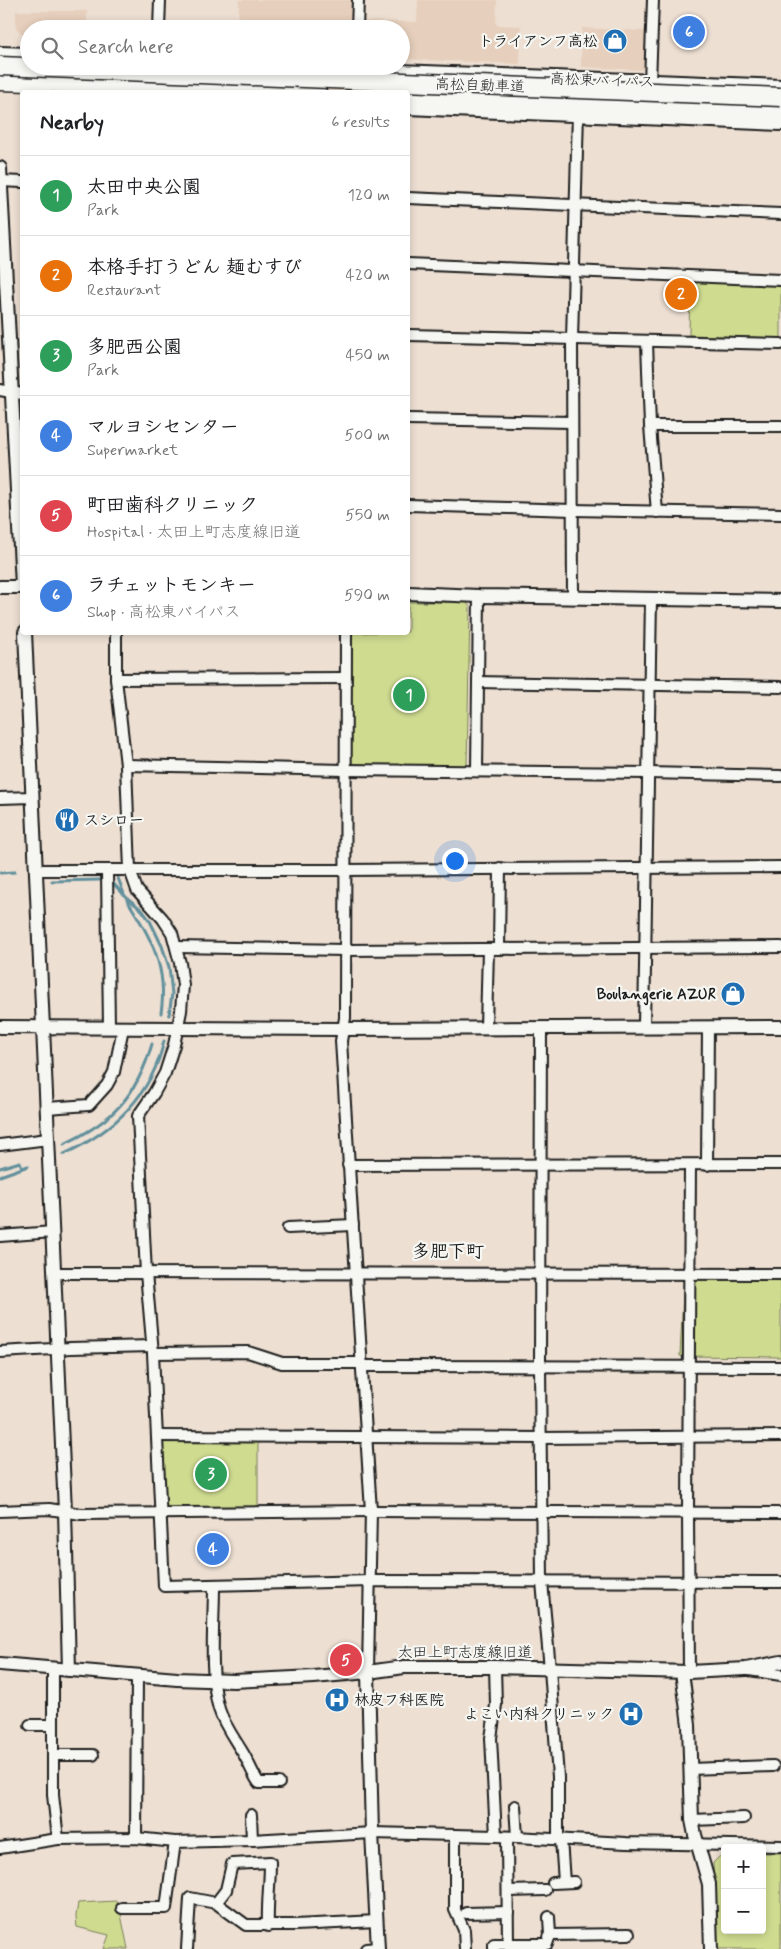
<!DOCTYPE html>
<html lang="en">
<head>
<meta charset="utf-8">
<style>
	body { margin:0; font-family:Mynerve,"Klee One",sans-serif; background:#f2f2f2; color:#202124 }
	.controls { position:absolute; right:15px; bottom:15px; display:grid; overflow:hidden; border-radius:5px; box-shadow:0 2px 8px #0003 }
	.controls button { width:45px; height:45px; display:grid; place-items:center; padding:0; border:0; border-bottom:1px solid #e0e0e0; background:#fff; color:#202124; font:25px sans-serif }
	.you { position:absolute; left:454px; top:860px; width:18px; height:18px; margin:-12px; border:4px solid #fff; border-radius:50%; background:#1a73e8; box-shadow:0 0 0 8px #1a73e833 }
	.badge { display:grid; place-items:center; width:32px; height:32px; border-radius:50%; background:#111827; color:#fff; font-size:16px; font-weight:700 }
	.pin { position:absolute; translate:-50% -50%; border:2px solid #fff; box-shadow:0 1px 5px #0006 }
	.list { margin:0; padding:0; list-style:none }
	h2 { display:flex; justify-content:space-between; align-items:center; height:65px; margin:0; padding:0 20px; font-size:21px }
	h2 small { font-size:16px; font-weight:400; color:#757577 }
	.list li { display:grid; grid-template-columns:32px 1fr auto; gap:15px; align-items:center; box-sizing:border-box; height:80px; padding:0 20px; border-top:1px solid #e0e0e0 }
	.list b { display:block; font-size:19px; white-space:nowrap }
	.list p { margin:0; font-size:16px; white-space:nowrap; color:#757577 }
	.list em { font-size:16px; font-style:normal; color:#757577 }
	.icon { flex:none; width:28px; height:28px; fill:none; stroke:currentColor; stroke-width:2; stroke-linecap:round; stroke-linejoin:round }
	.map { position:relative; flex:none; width:781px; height:1949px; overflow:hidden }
	.search { position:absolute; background:#fff; box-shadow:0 2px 8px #0003; left:20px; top:20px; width:390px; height:55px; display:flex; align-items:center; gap:12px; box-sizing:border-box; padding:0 18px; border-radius:28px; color:#757577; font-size:19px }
	.panel { position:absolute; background:#fff; box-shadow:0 2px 8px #0003; left:20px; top:90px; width:390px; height:545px; border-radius:5px }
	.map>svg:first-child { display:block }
	.built { fill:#e6cfbc }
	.green { fill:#cfdc90; stroke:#767c56 }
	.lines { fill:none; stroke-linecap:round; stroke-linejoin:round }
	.stream { stroke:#62909c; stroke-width:3 }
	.minor-casing { stroke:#1c1c1c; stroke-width:14 }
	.tertiary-casing { stroke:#1c1c1c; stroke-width:16 }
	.trunk-casing { stroke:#1c1c1c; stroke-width:20 }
	.motorway-casing { stroke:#1c1c1c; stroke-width:21 }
	.minor { stroke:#f6f6f2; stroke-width:10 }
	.tertiary { stroke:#f6f6f2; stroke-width:12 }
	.trunk { stroke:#f6f6f2; stroke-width:16 }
	.motorway { stroke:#f6f6f2; stroke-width:18 }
	.motorway-bridge-casing { stroke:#1c1c1c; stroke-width:21; stroke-linecap:butt }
	.motorway-bridge { stroke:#f6f6f2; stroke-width:18 }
	.labels { text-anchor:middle; stroke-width:4.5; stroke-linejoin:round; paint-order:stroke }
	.poi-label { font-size:15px; font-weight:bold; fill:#1c1c1c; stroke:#f6f6f2; text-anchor:end }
	.street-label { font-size:15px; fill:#1c1c1c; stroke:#f6f6f2 }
	.quarter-label { font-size:18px; font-weight:bold; fill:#1c1c1c; stroke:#f6f6f2 }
</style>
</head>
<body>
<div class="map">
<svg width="781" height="1949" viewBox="0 0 781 1949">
	<rect width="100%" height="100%" fill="#eddfd2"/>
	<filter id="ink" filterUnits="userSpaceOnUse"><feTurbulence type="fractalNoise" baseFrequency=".02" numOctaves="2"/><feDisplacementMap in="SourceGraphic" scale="10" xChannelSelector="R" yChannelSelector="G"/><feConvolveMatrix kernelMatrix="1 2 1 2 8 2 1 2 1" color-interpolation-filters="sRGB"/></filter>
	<g filter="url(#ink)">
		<g class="built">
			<polygon points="239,0 352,0 351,29 238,29"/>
			<polygon points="418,0 497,0 496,25 521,26 520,64 401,59 401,29 361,29 361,21 417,22"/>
			<polygon points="16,11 87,11 87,29 29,29 29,41 16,28"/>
			<polygon points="582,28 647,31 646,65 642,70 581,67"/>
		</g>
		<g class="green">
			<polygon points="690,281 781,283 781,338 689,335"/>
			<polygon points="408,602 466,602 470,607 467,767 352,764 349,758 352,633 408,632"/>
			<polygon points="684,1271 781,1274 781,1357 680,1356"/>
			<polygon points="165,1441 258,1442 258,1508 170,1509 165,1504 162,1444"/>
			<polygon points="724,1852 725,1930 762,1930 762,1853 781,1853 781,1949 717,1949 713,1863"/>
			<polygon points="117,1901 119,1905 128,1949 104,1949 109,1935 77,1927 76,1916 78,1903"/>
		</g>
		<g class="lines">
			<g class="stream">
				<polyline points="0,873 15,872"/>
				<polyline points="118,878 124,894"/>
				<polyline points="52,881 99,880"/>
				<polyline points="111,881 126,897 142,910 150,921 162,946 169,967 172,994 169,1015"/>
				<path d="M127,900C151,937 168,968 161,1013"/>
				<path d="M64,1144C112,1122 137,1096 152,1044"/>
				<path d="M64,1154C113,1132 152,1095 164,1041"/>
				<polyline points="0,1168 20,1162 22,1168"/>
				<polyline points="0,1176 28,1166"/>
			</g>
			<defs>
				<g id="minor">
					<polyline points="159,29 160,0"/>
					<polyline points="357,29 358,0"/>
					<polyline points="650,82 653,0"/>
					<polyline points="354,92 355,66"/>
					<polyline points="0,181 22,182"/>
					<polyline points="408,198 781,214"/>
					<polyline points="408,264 781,280"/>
					<polyline points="408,335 781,344"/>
					<polyline points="647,342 650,426 657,512"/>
					<polyline points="0,390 22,394"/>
					<polyline points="408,419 572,422"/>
					<polyline points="650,426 781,426"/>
					<polyline points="408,505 572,510 781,514"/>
					<polyline points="573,597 572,340 578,112"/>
					<polyline points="116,632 116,679 126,765 130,870 137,890 163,919 172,933 180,963 183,985 181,1011 174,1045 165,1073 154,1093 138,1116 146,1273 153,1353 164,1586 371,1581 781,1582"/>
					<polyline points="346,632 345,1018 341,1041 371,1511 368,1672"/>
					<polyline points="116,679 345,678"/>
					<polyline points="478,682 781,687"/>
					<polyline points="126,765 344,770 648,773 781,776"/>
					<polyline points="477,771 479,596"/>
					<polyline points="0,798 33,797"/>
					<polyline points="36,870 344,870 781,867"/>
					<polyline points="107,871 109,1027"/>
					<polyline points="177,947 345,950 781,947"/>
					<polyline points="499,949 500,868"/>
					<polyline points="644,1027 651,598"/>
					<polyline points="486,1028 488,949"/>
					<polyline points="541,1028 540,1367 542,1582 550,1669 558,1777 558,1839"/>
					<polyline points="47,1108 89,1105 107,1085 114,1072 123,1028"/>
					<polyline points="0,1145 48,1139"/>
					<polyline points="348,1165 781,1164"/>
					<polyline points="707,1165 708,1027"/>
					<polyline points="288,1228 353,1225"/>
					<polyline points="0,1236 53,1232"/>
					<polyline points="55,1273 781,1274"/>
					<polyline points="0,1352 71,1348 152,1346"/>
					<polyline points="153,1353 248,1352 282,1363 362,1363"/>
					<polyline points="362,1366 781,1367"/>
					<polyline points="157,1436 541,1438 781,1436"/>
					<polyline points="0,1511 49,1509 81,1514 371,1511 781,1513"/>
					<path d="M214,1586C214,1620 209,1677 219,1709C224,1725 234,1738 243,1753C249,1763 252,1773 259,1783H279"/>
					<polyline points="495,1667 496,1705 491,1738 496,1836"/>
					<polyline points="749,1670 781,1675"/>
					<polyline points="689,1672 688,1513 690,1165"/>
					<polyline points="30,1725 53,1725 53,1669"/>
					<polyline points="53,1725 53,1795 58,1839"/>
					<polyline points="53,1755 93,1755"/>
					<polyline points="690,1769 773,1766"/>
					<polyline points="515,1806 517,1837"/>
					<polyline points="251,1815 252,1840"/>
					<polyline points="692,1820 744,1818"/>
					<polyline points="455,1835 455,1910 464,1930 465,1949"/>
					<polyline points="136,1838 137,1676"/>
					<polyline points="561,1839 564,1882"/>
					<polyline points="0,1848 58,1839 136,1838 175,1842 252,1840 372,1833 496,1836 626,1843 781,1846"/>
					<polyline points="553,1883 574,1882"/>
					<polyline points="508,1891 545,1890"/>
					<path d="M216,1903L226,1890L232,1864L270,1862C270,1884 267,1904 268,1926"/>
					<polyline points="122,1908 166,1908 175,1842"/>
					<polyline points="466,1913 508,1912"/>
					<polyline points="549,1917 550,1935"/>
					<polyline points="508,1944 547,1944 550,1935 629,1934"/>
					<polyline points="187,1949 190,1898 216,1903 246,1925 295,1925 377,1921"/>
					<polyline points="366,1949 378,1948"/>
					<polyline points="494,1949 494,1944 508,1944 507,1838"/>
				</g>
				<g id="tertiary">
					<polyline points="0,168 22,585"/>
					<polyline points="0,587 22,587"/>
					<polyline points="408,593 479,596 781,601"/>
					<polyline points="25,632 65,1511 69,1670"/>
					<polyline points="0,1027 343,1029 781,1027"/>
					<polyline points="0,1664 177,1679 234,1681 314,1677 368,1672 404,1667 495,1667 689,1672 746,1669 781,1662"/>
					<polyline points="368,1672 372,1833 378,1949"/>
					<polyline points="682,1672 689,1725 692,1820 695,1835 709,1884 711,1949"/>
				</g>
				<g id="trunk">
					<polyline points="0,55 29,56"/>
					<polyline points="242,66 330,71"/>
					<polyline points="399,73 781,88"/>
					<polyline points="408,106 781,122"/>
				</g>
				<g id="motorway">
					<polyline points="0,81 317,92"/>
					<polyline points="408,96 781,112"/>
				</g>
			</defs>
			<use href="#minor" class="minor-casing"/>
			<use href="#tertiary" class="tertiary-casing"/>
			<use href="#trunk" class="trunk-casing"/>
			<use href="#motorway" class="motorway-casing"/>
			<use href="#minor" class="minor"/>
			<use href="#tertiary" class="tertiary"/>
			<use href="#trunk" class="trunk"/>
			<use href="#motorway" class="motorway"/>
			<defs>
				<polyline id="motorway-bridge" points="0,66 781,97"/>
			</defs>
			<use href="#motorway-bridge" class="motorway-bridge-casing"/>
			<use href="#motorway-bridge" class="motorway-bridge"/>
		</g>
	</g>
	<defs>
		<symbol id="shop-disc" viewBox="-11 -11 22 22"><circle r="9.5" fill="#1f6fb2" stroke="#f6f6f2"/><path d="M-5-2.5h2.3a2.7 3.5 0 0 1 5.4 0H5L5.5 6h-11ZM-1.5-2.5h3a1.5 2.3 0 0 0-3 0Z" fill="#fff"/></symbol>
		<symbol id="restaurant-disc" viewBox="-11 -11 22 22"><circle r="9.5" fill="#1f6fb2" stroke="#f6f6f2"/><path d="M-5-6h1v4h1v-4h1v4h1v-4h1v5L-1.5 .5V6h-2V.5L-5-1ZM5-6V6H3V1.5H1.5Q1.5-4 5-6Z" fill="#fff"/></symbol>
		<symbol id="hospital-disc" viewBox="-11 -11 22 22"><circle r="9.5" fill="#1f6fb2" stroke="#f6f6f2"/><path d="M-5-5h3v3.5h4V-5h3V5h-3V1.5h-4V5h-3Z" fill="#fff"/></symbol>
	</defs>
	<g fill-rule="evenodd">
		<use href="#shop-disc" x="601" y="27" width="28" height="28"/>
		<use href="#restaurant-disc" x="53" y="806" width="28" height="28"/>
		<use href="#shop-disc" x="719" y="980" width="28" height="28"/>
		<use href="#hospital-disc" x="323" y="1686" width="28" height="28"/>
		<use href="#hospital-disc" x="617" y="1700" width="28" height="28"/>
	</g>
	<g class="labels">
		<g class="poi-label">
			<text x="598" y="46">トライアンフ高松</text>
			<text x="84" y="825" text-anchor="start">スシロー</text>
			<text x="716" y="999">Boulangerie AZUR</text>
			<text x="354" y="1705" text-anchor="start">林皮フ科医院</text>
			<text x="614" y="1719">よこい内科クリニック</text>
		</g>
		<g class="street-label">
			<text transform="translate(602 80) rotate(2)" y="5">高松東バイパス</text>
			<text transform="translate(480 85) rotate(2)" y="5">高松自動車道</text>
			<text x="465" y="1657">太田上町志度線旧道</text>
		</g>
		<g class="quarter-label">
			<text x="448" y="1257">多肥下町</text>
		</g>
	</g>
</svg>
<div class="controls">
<button>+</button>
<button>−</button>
</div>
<div class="you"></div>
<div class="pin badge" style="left:409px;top:695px;background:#2e9e5b">1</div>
<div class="pin badge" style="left:681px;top:294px;background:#e8710a">2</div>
<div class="pin badge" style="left:211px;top:1474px;background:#2e9e5b">3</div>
<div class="pin badge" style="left:213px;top:1549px;background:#3f7fe0">4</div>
<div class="pin badge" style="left:346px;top:1660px;background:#e0444e">5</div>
<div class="pin badge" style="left:689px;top:32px;background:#3f7fe0">6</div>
<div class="search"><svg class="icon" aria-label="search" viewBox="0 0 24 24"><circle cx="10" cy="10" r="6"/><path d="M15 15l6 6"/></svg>Search here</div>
<section class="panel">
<h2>Nearby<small>6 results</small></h2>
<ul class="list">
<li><span class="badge" style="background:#2e9e5b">1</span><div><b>太田中央公園</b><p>Park</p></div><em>120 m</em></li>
<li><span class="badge" style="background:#e8710a">2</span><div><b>本格手打うどん 麺むすび</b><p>Restaurant</p></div><em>420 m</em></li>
<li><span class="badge" style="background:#2e9e5b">3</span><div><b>多肥西公園</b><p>Park</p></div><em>450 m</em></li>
<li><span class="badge" style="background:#3f7fe0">4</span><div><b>マルヨシセンター</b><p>Supermarket</p></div><em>500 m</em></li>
<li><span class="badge" style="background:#e0444e">5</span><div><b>町田歯科クリニック</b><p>Hospital · 太田上町志度線旧道</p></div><em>550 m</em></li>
<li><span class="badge" style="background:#3f7fe0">6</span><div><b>ラチェットモンキー</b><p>Shop · 高松東バイパス</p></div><em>590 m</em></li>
</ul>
</section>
</div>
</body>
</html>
